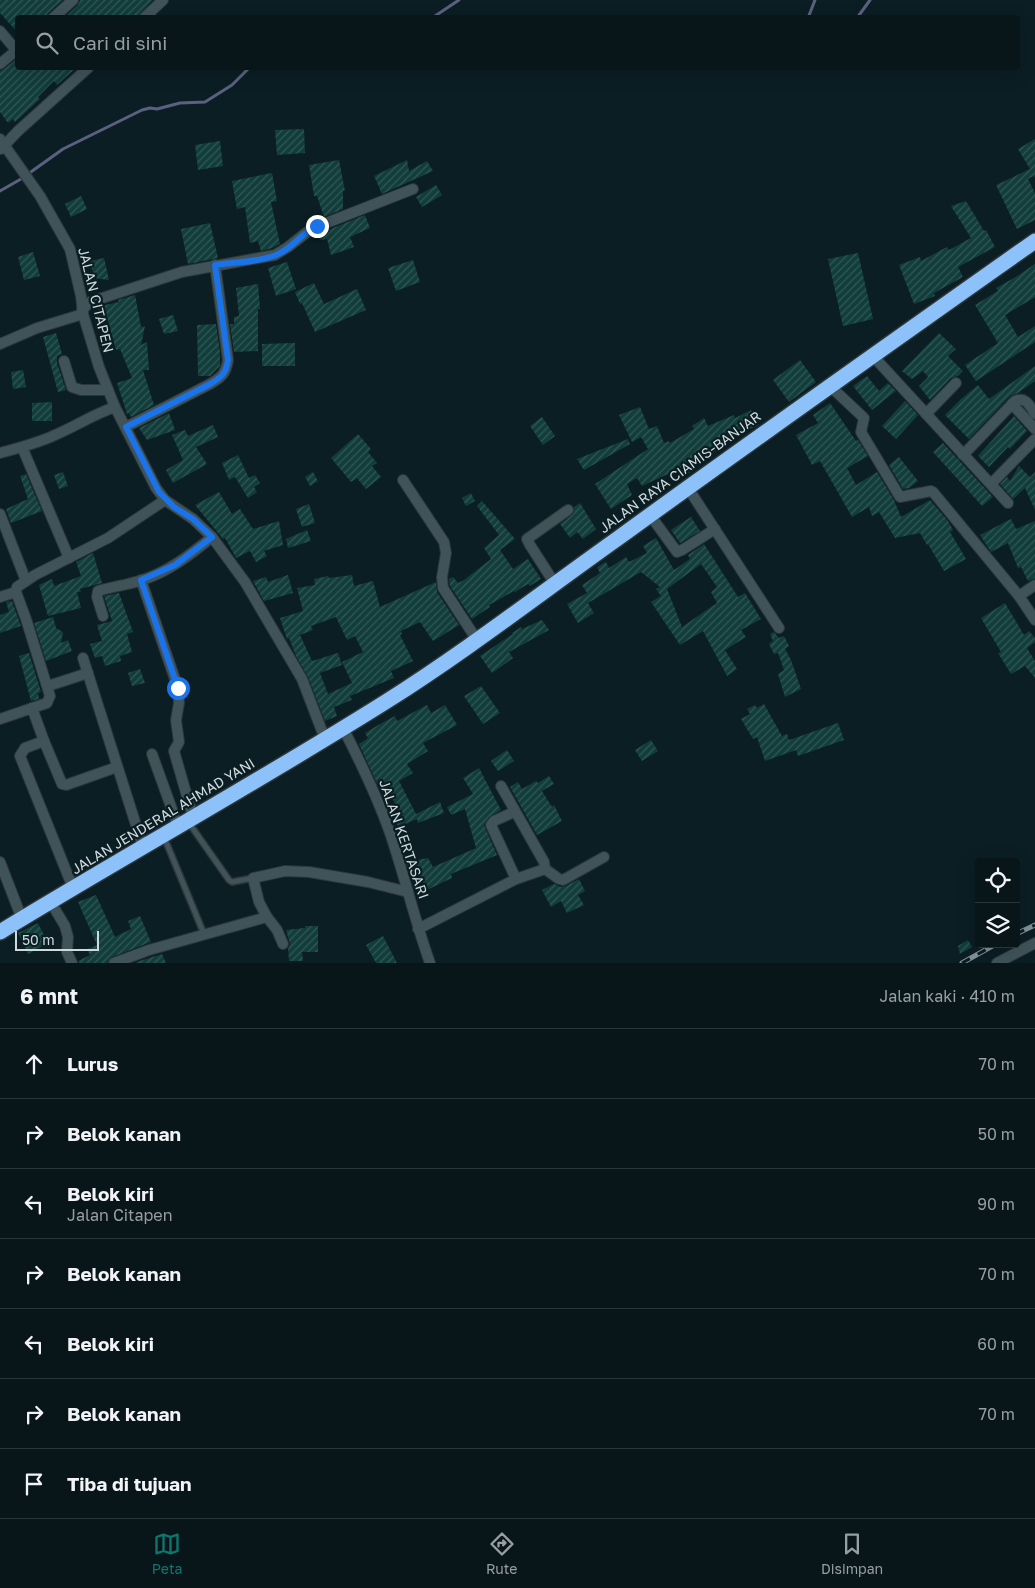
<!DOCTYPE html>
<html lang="id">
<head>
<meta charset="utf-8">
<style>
	body { margin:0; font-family:"Golos Text",sans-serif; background:#111f23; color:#f1f3f6 }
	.controls { position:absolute; right:15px; bottom:15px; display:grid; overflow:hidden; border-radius:5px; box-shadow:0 5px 20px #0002 }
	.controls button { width:45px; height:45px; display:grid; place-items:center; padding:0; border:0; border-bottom:1px solid #293539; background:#08161a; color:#f1f3f6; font:25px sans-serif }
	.scale { position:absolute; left:15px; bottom:12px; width:84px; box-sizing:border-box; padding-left:5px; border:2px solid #cedadd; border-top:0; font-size:14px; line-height:18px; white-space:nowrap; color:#cedadd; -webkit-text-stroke:4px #0b1e23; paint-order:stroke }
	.stop { position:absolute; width:15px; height:15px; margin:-11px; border:4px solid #1a73e8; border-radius:50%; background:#fff }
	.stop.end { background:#1a73e8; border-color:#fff; box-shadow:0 1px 5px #0008 }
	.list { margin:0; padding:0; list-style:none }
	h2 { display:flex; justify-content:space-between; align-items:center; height:65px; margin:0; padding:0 20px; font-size:21px }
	h2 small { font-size:16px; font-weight:400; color:#989fa2 }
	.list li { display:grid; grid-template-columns:32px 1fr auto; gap:15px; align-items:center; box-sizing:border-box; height:70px; padding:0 20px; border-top:1px solid #293539 }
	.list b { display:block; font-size:19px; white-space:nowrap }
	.list p { margin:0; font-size:16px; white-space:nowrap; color:#989fa2 }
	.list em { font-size:16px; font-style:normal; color:#989fa2 }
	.icon { flex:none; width:28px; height:28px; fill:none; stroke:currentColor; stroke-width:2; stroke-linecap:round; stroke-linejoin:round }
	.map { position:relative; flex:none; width:1035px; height:963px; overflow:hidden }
	.search { position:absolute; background:#08161a; box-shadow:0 5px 20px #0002; left:15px; right:15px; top:15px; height:55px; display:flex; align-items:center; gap:12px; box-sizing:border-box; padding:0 18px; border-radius:5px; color:#989fa2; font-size:19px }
	.sheet { height:555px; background:#08161a }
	nav { display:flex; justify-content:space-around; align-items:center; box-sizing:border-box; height:70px; border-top:1px solid #293539; background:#08161a; font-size:14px; color:#989fa2 }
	nav a { display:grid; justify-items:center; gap:2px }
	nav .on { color:#0f766e }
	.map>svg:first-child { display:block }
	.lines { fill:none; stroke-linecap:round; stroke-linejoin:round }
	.stream { stroke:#5b6081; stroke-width:3 }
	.building { fill:url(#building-hatch); fill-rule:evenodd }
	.lane-casing { stroke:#2d363a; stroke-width:8 }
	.street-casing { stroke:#2d363a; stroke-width:12 }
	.highway-casing { stroke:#2d363a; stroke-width:18 }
	.lane { stroke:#3f5359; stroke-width:5 }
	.street { stroke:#3f5359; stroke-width:10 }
	.highway { stroke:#8cc2f9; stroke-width:15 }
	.rail-casing { stroke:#819094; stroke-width:5 }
	.rail { stroke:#0b1e23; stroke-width:3; stroke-dasharray:9; stroke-linecap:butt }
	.route { stroke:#1a73e8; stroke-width:6 }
	.labels { text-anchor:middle; stroke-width:4.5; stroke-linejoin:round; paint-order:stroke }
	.street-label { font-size:14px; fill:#cedadd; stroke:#0b1e23 }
</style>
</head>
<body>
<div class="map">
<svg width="1035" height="963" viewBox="0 0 1035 963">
	<defs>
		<pattern id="building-hatch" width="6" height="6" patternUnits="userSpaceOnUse" patternTransform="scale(1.25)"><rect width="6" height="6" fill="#113d3b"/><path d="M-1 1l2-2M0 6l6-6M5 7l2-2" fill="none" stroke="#325857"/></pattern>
	</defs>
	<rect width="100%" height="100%" fill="#0b1e23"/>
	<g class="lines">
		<g class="stream">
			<polyline points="432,18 459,0"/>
			<polyline points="808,18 815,0"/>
			<polyline points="857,18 870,0"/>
			<polyline points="0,191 21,179 63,149 142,110 150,108 157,109 180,103 205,102 232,85 249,68"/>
		</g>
	</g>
	<g class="building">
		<polygon points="0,0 63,0 48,13 46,18 18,18 18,33 0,13"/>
		<polygon points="80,0 153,0 136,18 64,18 78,5"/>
		<polygon points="18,58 18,68 76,68 57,85 54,81 38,97 40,99 15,122 13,119 8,123 0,112 0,71 4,69"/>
		<polygon points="304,129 305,153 277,155 275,130"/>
		<polygon points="1035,139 1035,178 1034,176 1028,179 1035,193 1035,220 1017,229 996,185 1030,169 1018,149"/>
		<polygon points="220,141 223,166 198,170 195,145"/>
		<polygon points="339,160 345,191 343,191 343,209 324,217 317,196 314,196 309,165"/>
		<polygon points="407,160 409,171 427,161 433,171 382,194 374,176"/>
		<polygon points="272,173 277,201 271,202 280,244 272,248 261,251 258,241 250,243 245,207 237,209 232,181"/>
		<polygon points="436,185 442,195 422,207 416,197"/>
		<polygon points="81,196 87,209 71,217 65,204"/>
		<polygon points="966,201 984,231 986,230 995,247 958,267 963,277 934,293 935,296 914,304 899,265 920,257 921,261 947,247 949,250 971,238 951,206"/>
		<polygon points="365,215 370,228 350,237 354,247 331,255 327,239 320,240 318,234"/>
		<polygon points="210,223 218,258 188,264 181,229"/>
		<polygon points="33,252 40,276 24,280 18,257"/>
		<polygon points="858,253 873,319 843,326 828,259"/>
		<polygon points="104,258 109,280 94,278 90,261"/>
		<polygon points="413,260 420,282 396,291 388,268"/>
		<polygon points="287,262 296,289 276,296 268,268"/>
		<polygon points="1035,264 1035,297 1005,315 1018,337 1035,326 1035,342 976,381 965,365 998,343 975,305 998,291 996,288 1014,278"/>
		<polygon points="314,283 324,304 357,289 366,310 315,332 302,303 300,304 295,292"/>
		<polygon points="258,284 260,309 258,309 258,351 234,352 230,324 234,324 234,317 239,316 236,288"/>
		<polygon points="135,295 141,327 145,326 141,345 147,342 149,370 143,370 154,405 131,417 129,413 127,414 117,383 132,378 120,349 116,350 108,321 101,323 97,307 119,302 118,300"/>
		<polygon points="173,315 178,331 164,334 159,319"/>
		<polygon points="216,324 220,352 220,366 210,376 198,376 197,325"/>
		<polygon points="56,333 62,354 57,356 57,363 66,390 58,392 43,337"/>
		<polygon points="939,333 956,349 948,356 963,371 958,376 951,378 930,400 919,386 928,377 923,371 912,379 902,371"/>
		<polygon points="295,343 295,366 262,366 262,344"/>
		<polygon points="800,360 816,382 789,402 773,380"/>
		<polygon points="1035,366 1035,381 1018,393 1010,396 969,439 945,415 961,399 978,385 989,399"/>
		<polygon points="23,370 26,387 13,389 11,372"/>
		<polygon points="867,376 879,391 888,383 896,391 872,410 853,386"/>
		<polygon points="905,401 918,415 896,439 882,426"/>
		<polygon points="52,402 52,421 32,421 32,403"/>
		<polygon points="830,403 856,441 858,440 868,456 847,468 856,485 877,472 894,500 901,517 930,500 948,521 953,530 950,532 966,559 944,571 928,544 927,545 920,533 895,538 879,512 872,516 869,507 852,517 820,461 812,465 796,435 818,423 813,415"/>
		<polygon points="640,407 649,429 657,426 664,443 669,441 670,443 694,429 692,426 704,418 708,426 734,415 735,418 751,410 759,425 716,445 719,449 710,455 708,452 691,462 695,469 687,474 683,467 642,486 637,478 627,484 632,495 611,509 595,484 648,449 641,437 632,442 619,415"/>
		<polygon points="169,413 175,430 147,440 139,428"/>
		<polygon points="1014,416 1027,431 1010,449 1008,447 989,467 978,456"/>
		<polygon points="542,417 555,436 543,445 530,426"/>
		<polygon points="213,425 218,437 196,447 207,464 173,483 166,470 183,460 172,435 185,430 188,436"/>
		<polygon points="358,434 371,449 368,452 377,463 372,466 381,477 366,489 357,478 351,482 331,458"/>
		<polygon points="628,439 630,444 584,470 577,459"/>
		<polygon points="943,443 993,497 982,506 933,452"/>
		<polygon points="238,455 249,478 255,475 260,483 254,487 257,492 248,498 235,477 229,480 222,463"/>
		<polygon points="899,457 918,481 909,488 903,489 889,465"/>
		<polygon points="1019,466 1030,477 1035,472 1035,510 1025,488 1013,499 1000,484 1007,477 1010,481"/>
		<polygon points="63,472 68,486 59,489 54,475"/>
		<polygon points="313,472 318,481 310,486 305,477"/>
		<polygon points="26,474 42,511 11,523 6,509 28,499 20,476"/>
		<polygon points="219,492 232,514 240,509 253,529 279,521 283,545 264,551 267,556 256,562 250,551 236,558 225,538 223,539 195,505"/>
		<polygon points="471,493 475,501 466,506 462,498"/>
		<polygon points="482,501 515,539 500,550 513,569 528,559 541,579 530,586 528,584 515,592 514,591 489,605 490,607 472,619 450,586 449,579 453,577 458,583 464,580 491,559 484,548 499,535 477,506"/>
		<polygon points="580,503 596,529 583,539 577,532 570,538 560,524 572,515 574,512 574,507"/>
		<polygon points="309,504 315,523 302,527 296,509"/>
		<polygon points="691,517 700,531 680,543 671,530"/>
		<polygon points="1011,519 1016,529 1035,521 1035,578 1028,581 1021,567 1018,568 1008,543 991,552 980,535"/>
		<polygon points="307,530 311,541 288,548 286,539"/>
		<path d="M656,538L674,570L690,559L688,555L704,544L738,597L745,593L761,619L741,630L746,637L725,650L737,669L727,676L703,631L680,645L651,602L661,596L656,589L660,587L641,572L588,603L594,613L578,623L567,604L587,593L582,585L600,573L597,567L606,562L609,568L626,557L629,562L647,553L643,546ZM701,564L717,587L711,592L717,603L682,627L667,589Z"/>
		<polygon points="93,553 102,583 80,589 81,592 77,592 81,608 48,616 39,585 52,579 54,586 81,576 76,562"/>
		<polygon points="288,575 293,593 264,601 253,581 266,577 268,582"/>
		<path d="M352,575L354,586L373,581L380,607L436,582L437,592L459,625L433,641L420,622L401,631L402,634L400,635L413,661L391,671L394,678L350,696L352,700L334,707L337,716L325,721L308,677L296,656L289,638L287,639L280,618L303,611L297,588L315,585L314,579L328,576L329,578ZM336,617L347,640L355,636L363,652L342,662L352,683L328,694L320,673L342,665L338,653L312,661L300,635L313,630L311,626Z"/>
		<polygon points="119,593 133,632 127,634 132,652 120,656 121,661 105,666 102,656 95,658 90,644 102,641 97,625 112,621 104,596"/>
		<polygon points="12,601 21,626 0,633 0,615 9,612 6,602"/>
		<polygon points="1005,603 1024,635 1029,631 1035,638 1035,642 1027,648 1035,661 1035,678 1025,666 1011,674 998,653 1001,652 981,618"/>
		<polygon points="53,617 56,628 63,632 61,643 68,640 72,651 46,661 34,623"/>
		<polygon points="542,620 549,630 509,652 513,658 492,673 480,656 513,634 512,633 521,627 522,629"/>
		<polygon points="774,632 779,638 784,636 789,646 785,649 791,660 801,689 785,697 778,674 784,670 778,653 774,654 769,644 773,641 770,634"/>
		<polygon points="29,653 41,692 38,693 39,699 31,701 19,656"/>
		<polygon points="140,669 145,683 132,686 128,673"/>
		<polygon points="481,686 500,713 483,724 464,696"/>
		<polygon points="764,704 782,736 787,734 789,740 838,723 844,740 798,756 796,750 765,761 757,737 753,739 741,719 750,714 747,709 755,705 757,708"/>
		<polygon points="427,705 431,713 445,705 457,725 423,743 428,751 407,764 413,773 399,781 416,814 440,802 444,813 418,823 417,819 398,827 393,813 399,811 387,789 381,792 359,744 368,738 365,733 380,724 395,716 397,721"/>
		<polygon points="651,740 658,751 642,761 635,750"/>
		<polygon points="507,750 514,761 498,771 491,761"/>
		<polygon points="479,768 501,810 489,817 484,825 497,855 451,874 452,878 427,890 416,871 410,873 406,862 428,858 433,867 476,848 465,809 451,815 447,807 473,794 463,778"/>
		<polygon points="549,776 554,784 542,791 552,807 554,805 562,821 537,835 510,787 518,782 522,789 536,781 538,783"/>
		<polygon points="579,879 585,891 578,895 584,905 567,913 561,901 551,907 542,890 554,884 561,887 566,886"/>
		<polygon points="96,895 115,937 131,929 128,921 140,916 151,942 112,957 107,963 79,963 78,961 90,955 87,949 97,945 78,902"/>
		<polygon points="38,923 48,943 28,954 18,933"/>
		<polygon points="305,926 318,926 318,952 302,952 303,961 289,961 288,949 290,944 286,930 305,928"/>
		<polygon points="383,936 397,963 376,963 366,945"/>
		<polygon points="968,940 972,947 960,954 958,946"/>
		<polygon points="162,954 166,963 137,963 136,962"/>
	</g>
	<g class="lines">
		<defs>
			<g id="lane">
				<polyline points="189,823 229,880 232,882 253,878"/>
				<polyline points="164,837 204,934"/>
			</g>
			<g id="street">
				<polyline points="53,18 73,0"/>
				<polyline points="144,18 163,0"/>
				<polyline points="0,31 16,50"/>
				<polyline points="0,64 18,49"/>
				<polyline points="0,139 40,196 70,249 81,296 83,314 99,367 115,407 156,488 165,500 193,519 212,537 245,582 302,679 325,739"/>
				<polyline points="1,149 18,131 88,68"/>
				<polyline points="82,310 90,302 182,272 275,255 288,247 311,229 413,189"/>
				<polyline points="0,344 37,328 83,314"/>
				<polyline points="873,356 1008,503"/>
				<polyline points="64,361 72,387 81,390 108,390"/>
				<polyline points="830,386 864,418 861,432 900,497 931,491 933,492 1019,596 1035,620"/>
				<polyline points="1012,404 1035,429"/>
				<polyline points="926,414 956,383"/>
				<path d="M126,427L210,384C222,377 226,373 228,360L215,265"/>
				<polyline points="22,447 69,558"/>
				<path d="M0,453C19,448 38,443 55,435C76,426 94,414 115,407"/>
				<path d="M963,455L1015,401C1026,396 1030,406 1035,414"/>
				<polyline points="403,480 444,542 446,553 442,577 443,588 477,640"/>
				<polyline points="991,484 1035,439"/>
				<polyline points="688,488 779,628"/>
				<polyline points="0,514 26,581"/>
				<polyline points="650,515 677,552 682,550 715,529"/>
				<polyline points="141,580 178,688 179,703 176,720 179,742 174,751 193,817"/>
				<polyline points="555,584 530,545 527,539 568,510"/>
				<polyline points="1019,596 1035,585"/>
				<polyline points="0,597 16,592"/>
				<path d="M103,616L97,597L98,591C112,587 126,585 139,581C167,573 190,555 212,537"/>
				<polyline points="83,658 143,847"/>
				<polyline points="48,686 88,673"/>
				<polyline points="32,708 44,741 25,748 20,756 73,888"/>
				<polyline points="0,719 47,703 50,696 26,619 16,592 17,587 35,575 108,538 165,500"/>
				<path d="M343,728C361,763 378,798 391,836C405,878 415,921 430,963"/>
				<polyline points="44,741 62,784 66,785 117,767"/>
				<polyline points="152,754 178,826"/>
				<polyline points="514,812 494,821 491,825 516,879"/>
				<polyline points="0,862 22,919"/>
				<polyline points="545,869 559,879 563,880 604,857"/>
				<polyline points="50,901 65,926 68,937 67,952 72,963"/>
				<polyline points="267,917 277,930 283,944"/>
				<polyline points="418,929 516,879 545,869 544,862 501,786"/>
				<polyline points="114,963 149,950 267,917 259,902 253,878 285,871 309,872 368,882 408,892"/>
				<polyline points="997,963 1035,943"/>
			</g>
			<path id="highway" d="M0,932C128,854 260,781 387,701C466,651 541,593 617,539C756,438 895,340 1035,241"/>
		</defs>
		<use href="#lane" class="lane-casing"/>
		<use href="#street" class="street-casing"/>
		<use href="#highway" class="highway-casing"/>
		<use href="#lane" class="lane"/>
		<use href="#street" class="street"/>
		<use href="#highway" class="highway"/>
		<defs>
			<g id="rail">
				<polyline points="1016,934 1035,925"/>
				<polyline points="962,963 996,944"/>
			</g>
		</defs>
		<use href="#rail" class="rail-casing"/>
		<use href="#rail" class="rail"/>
	</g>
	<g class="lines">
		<path class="route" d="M178,688L141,580L175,565L212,537L193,519L174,507L159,492L126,427L210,384C222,377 226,373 228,360L215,265C234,262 265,262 282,252C295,245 303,232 317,226"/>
	</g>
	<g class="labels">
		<g class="street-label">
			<text transform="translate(96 300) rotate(76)" y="5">JALAN CITAPEN</text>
			<text transform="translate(680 472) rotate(-36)" y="5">JALAN RAYA CIAMIS-BANJAR</text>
			<text transform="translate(163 816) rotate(-31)" y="5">JALAN JENDERAL AHMAD YANI</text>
			<text transform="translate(404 839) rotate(71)" y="5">JALAN KERTASARI</text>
		</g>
	</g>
</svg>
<div class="controls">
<button><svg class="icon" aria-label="locate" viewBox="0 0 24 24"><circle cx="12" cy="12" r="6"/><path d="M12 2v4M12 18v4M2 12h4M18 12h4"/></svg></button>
<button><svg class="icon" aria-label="layers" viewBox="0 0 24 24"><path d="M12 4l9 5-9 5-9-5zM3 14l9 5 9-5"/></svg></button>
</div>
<div class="scale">50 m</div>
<div class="stop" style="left:178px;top:688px"></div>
<div class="stop end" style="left:317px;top:226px"></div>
<div class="search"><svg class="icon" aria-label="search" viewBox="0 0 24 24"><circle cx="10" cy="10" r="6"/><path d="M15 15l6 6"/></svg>Cari di sini</div>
</div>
<section class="sheet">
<h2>6 mnt<small>Jalan kaki · 410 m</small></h2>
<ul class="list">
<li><svg class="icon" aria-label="ahead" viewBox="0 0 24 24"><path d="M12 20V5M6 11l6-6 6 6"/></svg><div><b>Lurus</b></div><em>70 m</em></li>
<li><svg class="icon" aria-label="right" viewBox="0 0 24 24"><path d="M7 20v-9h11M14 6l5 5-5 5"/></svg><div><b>Belok kanan</b></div><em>50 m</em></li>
<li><svg class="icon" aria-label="left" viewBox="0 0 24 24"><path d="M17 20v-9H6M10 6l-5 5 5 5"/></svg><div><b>Belok kiri</b><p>Jalan Citapen</p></div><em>90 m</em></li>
<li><svg class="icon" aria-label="right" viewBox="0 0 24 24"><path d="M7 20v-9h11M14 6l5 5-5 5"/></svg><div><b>Belok kanan</b></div><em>70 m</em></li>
<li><svg class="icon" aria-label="left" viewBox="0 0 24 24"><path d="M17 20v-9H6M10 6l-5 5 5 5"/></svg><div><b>Belok kiri</b></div><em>60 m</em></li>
<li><svg class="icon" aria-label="right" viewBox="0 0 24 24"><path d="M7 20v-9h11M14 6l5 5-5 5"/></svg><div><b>Belok kanan</b></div><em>70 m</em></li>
<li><svg class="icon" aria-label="arrive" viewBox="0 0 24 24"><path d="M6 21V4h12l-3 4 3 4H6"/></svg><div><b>Tiba di tujuan</b></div></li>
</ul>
</section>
<nav>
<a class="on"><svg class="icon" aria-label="map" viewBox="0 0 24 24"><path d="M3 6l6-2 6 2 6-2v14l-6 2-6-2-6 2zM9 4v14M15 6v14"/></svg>Peta</a>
<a><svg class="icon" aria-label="directions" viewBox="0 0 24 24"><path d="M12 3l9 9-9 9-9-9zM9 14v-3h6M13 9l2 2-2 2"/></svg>Rute</a>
<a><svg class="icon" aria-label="saved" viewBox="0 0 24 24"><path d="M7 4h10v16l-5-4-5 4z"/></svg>Disimpan</a>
</nav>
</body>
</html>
